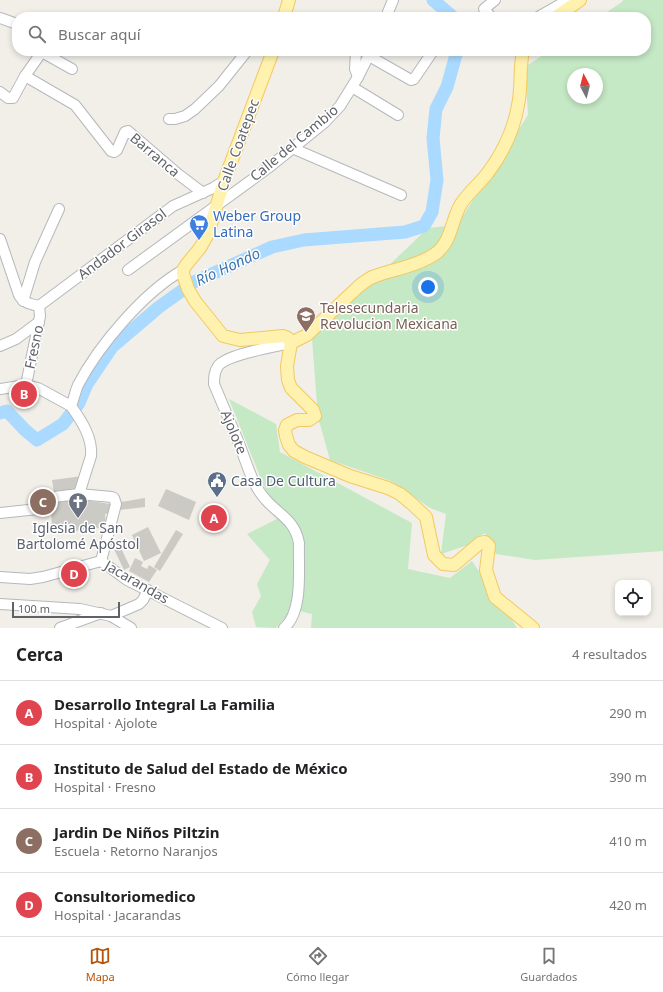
<!DOCTYPE html>
<html lang="es">
<head>
<meta charset="utf-8">
<style>
	body { margin:0; font-family:"Noto Sans",sans-serif; background:#f6f6f6; color:#202124 }
	.controls { position:absolute; right:12px; bottom:12px; display:grid; overflow:hidden; border-radius:8px; box-shadow:0 2px 6px #0003 }
	.controls button { width:36px; height:36px; display:grid; place-items:center; padding:0; border:0; border-bottom:1px solid #e0e0e0; background:#fff; color:#202124; font:20px sans-serif }
	.compass { position:absolute; left:567px; top:68px; width:36px; height:36px; border-radius:50%; background:#fff; box-shadow:0 2px 6px #0003; rotate:353deg }
	.scale { position:absolute; left:12px; bottom:10px; width:108px; box-sizing:border-box; padding-left:4px; border:2px solid #5f6368; border-top:0; font-size:11px; line-height:14px; white-space:nowrap; color:#5f6368; -webkit-text-stroke:3px #fff; paint-order:stroke }
	.you { position:absolute; left:428px; top:287px; width:14px; height:14px; margin:-10px; border:3px solid #fff; border-radius:50%; background:#1a73e8; box-shadow:0 0 0 6px #1a73e833 }
	.badge { display:grid; place-items:center; width:26px; height:26px; border-radius:50%; background:#b45309; color:#fff; font-size:13px; font-weight:700 }
	.pin { position:absolute; translate:-50% -50%; border:2px solid #fff; box-shadow:0 1px 4px #0006 }
	.list { margin:0; padding:0; list-style:none }
	h2 { display:flex; justify-content:space-between; align-items:center; height:52px; margin:0; padding:0 16px; font-size:17px }
	h2 small { font-size:13px; font-weight:400; color:#757577 }
	.list li { display:grid; grid-template-columns:26px 1fr auto; gap:12px; align-items:center; box-sizing:border-box; height:64px; padding:0 16px; border-top:1px solid #e0e0e0 }
	.list b { display:block; font-size:15px; white-space:nowrap }
	.list p { margin:0; font-size:13px; white-space:nowrap; color:#757577 }
	.list em { font-size:13px; font-style:normal; color:#757577 }
	.icon { flex:none; width:22px; height:22px; fill:none; stroke:currentColor; stroke-width:2; stroke-linecap:round; stroke-linejoin:round }
	.map { position:relative; flex:none; width:663px; height:628px; overflow:hidden }
	.search { position:absolute; background:#fff; box-shadow:0 2px 6px #0003; left:12px; right:12px; top:12px; height:44px; display:flex; align-items:center; gap:10px; box-sizing:border-box; padding:0 14px; border-radius:16px; color:#757577; font-size:15px }
	.sheet { height:308px; background:#fff }
	nav { display:flex; justify-content:space-around; align-items:center; box-sizing:border-box; height:56px; border-top:1px solid #e0e0e0; background:#fff; font-size:11px; color:#757577 }
	nav a { display:grid; justify-items:center; gap:2px }
	nav .on { color:#b45309 }
	.map>svg:first-child { display:block }
	.green { fill:#c5e8c5; fill-rule:evenodd }
	.lines { fill:none; stroke-linecap:round; stroke-linejoin:round }
	.river { stroke:#aadaff; stroke-width:13 }
	.building { fill:#cccac5 }
	.minor-casing { stroke:#b5b8bc; stroke-width:12 }
	.major-casing { stroke:#f2c960; stroke-width:14 }
	.minor { stroke:#fff; stroke-width:10 }
	.major { stroke:#fff2af; stroke-width:12 }
	.labels { text-anchor:middle; stroke-width:3; stroke-linejoin:round; paint-order:stroke }
	.street-label { font-size:14px; fill:#5f6368; stroke:#fff }
	.shop-label { font-size:14px; fill:#366cbe; stroke:#fff; text-anchor:start }
	.education-label { font-size:14px; fill:#785e54; stroke:#fff; text-anchor:start }
	.service-label { font-size:14px; fill:#4e5e75; stroke:#fff; text-anchor:start }
	.worship-label { font-size:14px; fill:#5b616d; stroke:#fff }
	.water-label { font-size:15px; font-style:italic; fill:#4174aa; stroke:#fff }
</style>
</head>
<body>
<div class="map">
<svg width="663" height="628" viewBox="0 0 663 628">
	<rect width="100%" height="100%" fill="#f1efe8"/>
	<g class="green">
		<path d="M623,0H663V551L535,560L496,554L485,533L468,545L441,554L446,514L430,508L391,481L330,460L318,417L312,339L428,228L457,225L528,115L525,67L549,51H646V17H600L623,1ZM573,74H597V98H573Z"/>
		<polygon points="229,399 276,424 280,452 412,523 408,569 450,578 472,561 517,628 311,628 312,614 292,609 276,628 256,627 252,612 261,596 257,584 270,560 247,534 277,519"/>
	</g>
	<g class="lines">
		<g class="river">
			<polyline points="433,0 453,17"/>
			<polyline points="0,413 7,411 25,430 37,440 63,424 79,403 87,384 112,347 159,307 194,282 272,247 304,240 405,232 424,226 432,212 437,180 433,138 436,109 447,87 457,51"/>
		</g>
	</g>
	<g class="building">
		<polygon points="83,476 80,489 54,492 52,480"/>
		<polygon points="166,489 196,502 189,520 158,506"/>
		<polygon points="145,498 145,507 119,510 121,502"/>
		<polygon points="78,499 110,504 109,513 105,514 106,524 99,525 99,528 58,533 58,530 52,532 51,504 58,500"/>
		<polygon points="148,527 161,553 144,561 132,535"/>
		<polygon points="176,530 183,534 160,571 154,567"/>
		<polygon points="119,544 130,567 124,570 113,547"/>
		<polygon points="135,558 143,562 141,566 147,569 149,565 157,570 149,582 129,571"/>
	</g>
	<g class="lines">
		<defs>
			<g id="minor">
				<polyline points="386,17 393,0"/>
				<polyline points="491,17 484,9 495,0"/>
				<polyline points="538,17 561,4 573,0 578,2"/>
				<polyline points="0,18 17,24"/>
				<polyline points="40,51 72,69"/>
				<polyline points="356,51 355,69 358,77"/>
				<polyline points="369,56 411,80 414,79 433,51"/>
				<polyline points="25,76 75,105 111,151 114,152 117,150 125,132 128,131 178,174 203,193"/>
				<polyline points="352,87 398,115"/>
				<polyline points="0,92 8,98 13,98 25,76 41,53"/>
				<polyline points="169,119 175,119 185,116 195,109 219,86 247,51"/>
				<polyline points="292,148 401,195"/>
				<path d="M0,239L19,295C24,303 30,304 39,306L173,206L213,188L224,181"/>
				<polyline points="128,270 268,168 325,122 340,106 358,77 371,51"/>
				<polyline points="23,301 35,262 59,209"/>
				<polyline points="0,346 16,339 39,322"/>
				<polyline points="26,385 40,316 39,306"/>
				<polyline points="0,389 26,385 38,388 71,406"/>
				<path d="M79,494L91,456C93,438 81,420 71,406C74,399 75,392 78,385C99,345 144,292 183,270"/>
				<polyline points="0,513 38,509 46,505 54,497 79,494 112,497 114,498 116,504 101,561"/>
				<polyline points="101,561 127,580 222,628"/>
				<polyline points="0,577 30,579 43,577 101,561"/>
				<polyline points="0,604 80,609 111,616 131,628"/>
				<polyline points="111,616 139,604 143,600 148,590"/>
				<polyline points="60,628 101,613"/>
				<path d="M284,628C304,611 298,567 299,543C295,520 279,515 266,500C251,484 246,460 238,441C230,422 222,403 214,384C214,378 214,372 218,366C227,354 274,347 291,343"/>
			</g>
			<g id="major">
				<polyline points="284,17 289,0"/>
				<polyline points="556,17 580,0"/>
				<polyline points="273,51 224,181 208,234 200,248 186,265 183,270 183,274 188,289 195,301 223,336 240,340 283,336 288,338 291,343"/>
				<polyline points="291,343 287,366 288,380 291,388 313,410 315,416 309,420 297,420 287,425 285,430 286,436 289,445 294,451 305,457 350,476 388,488 400,494 411,503 426,517 434,555 443,564 454,565 480,543 485,542 489,546 486,570 495,597 533,628"/>
				<path d="M291,343L307,335L359,286C364,282 369,278 375,276C394,269 417,266 435,254C452,242 451,220 461,204C468,193 479,184 487,174C502,154 514,130 518,105C522,88 519,69 523,51"/>
			</g>
		</defs>
		<use href="#minor" class="minor-casing"/>
		<use href="#major" class="major-casing"/>
		<use href="#minor" class="minor"/>
		<use href="#major" class="major"/>
	</g>
	<defs>
		<symbol id="supermarket-pin" viewBox="-11 -11 22 30"><path d="M0 17L-7.5 6A9.5 9.5 0 1 1 7.5 6Z" fill="#3f7fe0" stroke="#fff"/><path d="M-6-5.5h2.5l.6 2H6L4.5 2H-2.5L-4.4-4H-6ZM-1.5 3.2a1.3 1.3 0 1 0 .1 0ZM3 3.2a1.3 1.3 0 1 0 .1 0Z" fill="#fff"/></symbol>
		<symbol id="school-pin" viewBox="-11 -11 22 30"><path d="M0 17L-7.5 6A9.5 9.5 0 1 1 7.5 6Z" fill="#8d6e63" stroke="#fff"/><path d="M0-5L7-2L0 1L-7-2ZM-4 1L0 2.5L4 1V4Q0 6-4 4Z" fill="#fff"/></symbol>
		<symbol id="civic-pin" viewBox="-11 -11 22 30"><path d="M0 17L-7.5 6A9.5 9.5 0 1 1 7.5 6Z" fill="#5c6f8a" stroke="#fff"/><path d="M-.6-6.5H3V-4.5H.6V-3L4-1V1h2V6H-6V1h2V-1L-.6-3ZM-1.2 2.5V6h2.4V2.5Z" fill="#fff"/></symbol>
		<symbol id="church-pin" viewBox="-11 -11 22 30"><path d="M0 17L-7.5 6A9.5 9.5 0 1 1 7.5 6Z" fill="#6b7280" stroke="#fff"/><path d="M-1.2-6h2.4v3.5h3.3v2.4h-3.3V6h-2.4V-.1h-3.3v-2.4h3.3Z" fill="#fff"/></symbol>
	</defs>
	<g fill-rule="evenodd">
		<use href="#supermarket-pin" x="188" y="213" width="22" height="30"/>
		<use href="#school-pin" x="295" y="305" width="22" height="30"/>
		<use href="#civic-pin" x="206" y="470" width="22" height="30"/>
		<use href="#church-pin" x="67" y="491" width="22" height="30"/>
	</g>
	<g class="labels">
		<g class="street-label">
			<text transform="translate(294 143) rotate(-40)" y="5">Calle del Cambio</text>
			<text transform="translate(238 145) rotate(-70)" y="5">Calle Coatepec</text>
			<text transform="translate(155 155) rotate(40)" y="5">Barranca</text>
			<text transform="translate(122 244) rotate(-37)" y="5">Andador Girasol</text>
			<text transform="translate(34 347) rotate(-78)" y="5">Fresno</text>
			<text transform="translate(234 432) rotate(67)" y="5">Ajolote</text>
			<text transform="translate(137 582) rotate(30)" y="5">Jacarandas</text>
		</g>
		<g class="shop-label">
			<text x="213" y="221">Weber Group<tspan x="213" dy="16">Latina</tspan></text>
		</g>
		<g class="education-label">
			<text x="320" y="313">Telesecundaria<tspan x="320" dy="16">Revolucion Mexicana</tspan></text>
		</g>
		<g class="service-label">
			<text x="231" y="486">Casa De Cultura</text>
		</g>
		<g class="worship-label">
			<text x="78" y="533">Iglesia de San<tspan x="78" dy="16">Bartolomé Apóstol</tspan></text>
		</g>
		<g class="water-label">
			<text transform="translate(228 267) rotate(-25)" y="5">Río Hondo</text>
		</g>
	</g>
</svg>
<div class="controls">
<button><svg class="icon" aria-label="locate" viewBox="0 0 24 24"><circle cx="12" cy="12" r="6"/><path d="M12 2v4M12 18v4M2 12h4M18 12h4"/></svg></button>
</div>
<svg class="compass" viewBox="-18 -18 36 36"><path d="M0-13l5 13h-10z" fill="#e53935"/><path d="M0 13l5-13h-10z" fill="#757577"/></svg>
<div class="scale">100 m</div>
<div class="you"></div>
<div class="pin badge" style="left:214px;top:518px;background:#e0444e">A</div>
<div class="pin badge" style="left:24px;top:394px;background:#e0444e">B</div>
<div class="pin badge" style="left:43px;top:502px;background:#8d6e63">C</div>
<div class="pin badge" style="left:74px;top:574px;background:#e0444e">D</div>
<div class="search"><svg class="icon" aria-label="search" viewBox="0 0 24 24"><circle cx="10" cy="10" r="6"/><path d="M15 15l6 6"/></svg>Buscar aquí</div>
</div>
<section class="sheet">
<h2>Cerca<small>4 resultados</small></h2>
<ul class="list">
<li><span class="badge" style="background:#e0444e">A</span><div><b>Desarrollo Integral La Familia</b><p>Hospital · Ajolote</p></div><em>290 m</em></li>
<li><span class="badge" style="background:#e0444e">B</span><div><b>Instituto de Salud del Estado de México</b><p>Hospital · Fresno</p></div><em>390 m</em></li>
<li><span class="badge" style="background:#8d6e63">C</span><div><b>Jardin De Niños Piltzin</b><p>Escuela · Retorno Naranjos</p></div><em>410 m</em></li>
<li><span class="badge" style="background:#e0444e">D</span><div><b>Consultoriomedico</b><p>Hospital · Jacarandas</p></div><em>420 m</em></li>
</ul>
</section>
<nav>
<a class="on"><svg class="icon" aria-label="map" viewBox="0 0 24 24"><path d="M3 6l6-2 6 2 6-2v14l-6 2-6-2-6 2zM9 4v14M15 6v14"/></svg>Mapa</a>
<a><svg class="icon" aria-label="directions" viewBox="0 0 24 24"><path d="M12 3l9 9-9 9-9-9zM9 14v-3h6M13 9l2 2-2 2"/></svg>Cómo llegar</a>
<a><svg class="icon" aria-label="saved" viewBox="0 0 24 24"><path d="M7 4h10v16l-5-4-5 4z"/></svg>Guardados</a>
</nav>
</body>
</html>
